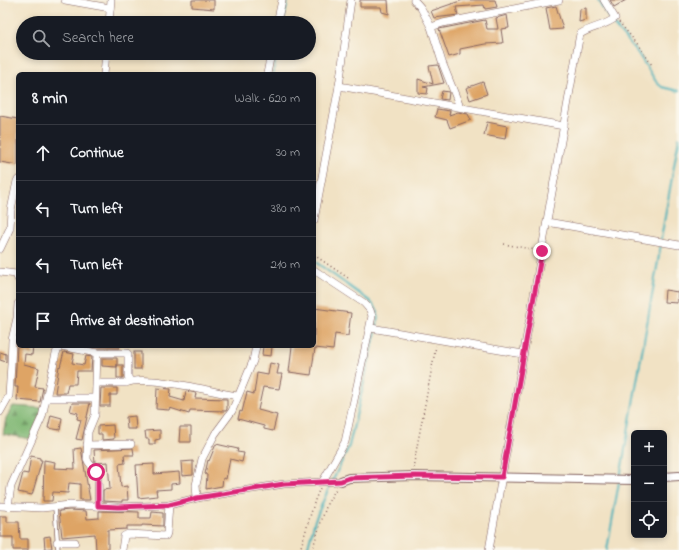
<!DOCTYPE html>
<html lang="en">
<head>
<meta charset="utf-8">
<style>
	body { margin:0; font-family:"Indie Flower",sans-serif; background:#20242c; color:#f1f3f6 }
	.controls { position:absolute; right:12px; bottom:12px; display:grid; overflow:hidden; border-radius:6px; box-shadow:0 2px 6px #0003 }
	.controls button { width:36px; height:36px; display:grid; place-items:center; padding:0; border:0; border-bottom:1px solid #363941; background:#171b24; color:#f1f3f6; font:20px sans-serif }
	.stop { position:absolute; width:12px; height:12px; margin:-9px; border:3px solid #db2777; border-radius:50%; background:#fff }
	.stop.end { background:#db2777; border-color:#fff; box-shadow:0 1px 4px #0008 }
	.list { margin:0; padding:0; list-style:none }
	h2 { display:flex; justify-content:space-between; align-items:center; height:52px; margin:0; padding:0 16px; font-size:17px }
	h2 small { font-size:13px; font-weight:400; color:#9ea1a6 }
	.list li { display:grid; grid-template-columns:26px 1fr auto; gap:12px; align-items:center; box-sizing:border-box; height:56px; padding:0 16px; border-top:1px solid #363941 }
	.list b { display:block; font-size:15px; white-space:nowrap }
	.list em { font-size:13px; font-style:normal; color:#9ea1a6 }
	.icon { flex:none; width:22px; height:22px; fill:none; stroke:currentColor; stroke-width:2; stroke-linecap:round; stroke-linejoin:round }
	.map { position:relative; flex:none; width:679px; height:550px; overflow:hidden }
	.search { position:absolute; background:#171b24; box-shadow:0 2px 6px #0003; left:16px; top:16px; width:300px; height:44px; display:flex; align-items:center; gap:10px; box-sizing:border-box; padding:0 14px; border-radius:22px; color:#9ea1a6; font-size:15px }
	.panel { position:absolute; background:#171b24; box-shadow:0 2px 6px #0003; left:16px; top:72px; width:300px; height:276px; border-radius:6px }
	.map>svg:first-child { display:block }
	.forest { fill:url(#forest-firs); stroke:#666c50 }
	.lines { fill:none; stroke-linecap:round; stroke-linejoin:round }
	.stream { stroke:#40b0ba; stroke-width:2 }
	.building { fill:#dea465 }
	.service-casing { stroke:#846361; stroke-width:5 }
	.minor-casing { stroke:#846361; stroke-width:8 }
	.tertiary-casing { stroke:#846361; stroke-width:10 }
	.path { stroke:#846361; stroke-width:1.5; stroke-dasharray:1 3; stroke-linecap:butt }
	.service { stroke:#fff; stroke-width:3.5 }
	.minor { stroke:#fff; stroke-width:7 }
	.tertiary { stroke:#fff; stroke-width:8 }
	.route { stroke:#db2777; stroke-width:5 }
</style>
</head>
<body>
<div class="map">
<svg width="679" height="550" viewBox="0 0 679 550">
	<defs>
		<pattern id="forest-firs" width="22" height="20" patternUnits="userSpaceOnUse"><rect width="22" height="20" fill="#81b875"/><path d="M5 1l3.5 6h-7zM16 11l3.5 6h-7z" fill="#6c9560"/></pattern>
	</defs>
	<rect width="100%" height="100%" fill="#fbf7ec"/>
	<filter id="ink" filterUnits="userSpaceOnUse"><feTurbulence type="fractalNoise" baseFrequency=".025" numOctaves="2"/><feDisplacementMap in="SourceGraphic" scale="8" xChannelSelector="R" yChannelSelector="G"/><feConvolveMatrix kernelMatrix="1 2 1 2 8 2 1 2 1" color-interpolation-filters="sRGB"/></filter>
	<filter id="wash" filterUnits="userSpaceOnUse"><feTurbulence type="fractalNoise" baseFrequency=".012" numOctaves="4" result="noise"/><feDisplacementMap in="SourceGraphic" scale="16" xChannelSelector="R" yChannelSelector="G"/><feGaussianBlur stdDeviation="0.9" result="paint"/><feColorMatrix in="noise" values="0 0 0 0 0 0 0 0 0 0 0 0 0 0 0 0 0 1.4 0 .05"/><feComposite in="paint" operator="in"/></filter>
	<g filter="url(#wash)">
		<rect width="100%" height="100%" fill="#f1e2c4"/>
		<polygon class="forest" points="13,406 43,408 30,439 3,434 6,418"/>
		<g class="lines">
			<g class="stream">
				<polyline points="598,0 610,20"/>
				<polyline points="283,23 288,0"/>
				<polyline points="612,23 637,52 657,83 662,87 679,91"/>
				<polyline points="273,74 277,53"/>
				<polyline points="661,239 679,138"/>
				<polyline points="314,261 370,301 378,311 377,327"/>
				<polyline points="620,478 661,244"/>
				<polyline points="333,480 349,446 376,331"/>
				<polyline points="307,550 315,520 331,483"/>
				<polyline points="607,550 619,482"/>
			</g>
		</g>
		<g id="blocks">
			<g class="building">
				<polygon points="192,0 214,0 214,9 192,7"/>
				<polygon points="360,0 388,0 389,14 382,12 381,7 360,7"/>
				<polygon points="463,0 495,0 497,7 485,9 484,5 456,7 458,15 434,18 431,11"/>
				<polygon points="610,0 626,0 614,7"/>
				<polygon points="556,6 563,29 550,30 546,8"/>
				<polygon points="586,8 586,20 579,22 580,9"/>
				<polygon points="507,15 509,28 501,29 503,43 485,44 460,49 460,54 449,57 439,29 485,20 487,29 498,29 496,18"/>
				<polygon points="438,65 444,83 423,87 428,88 427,94 418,93 418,79 433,84 429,66"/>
				<polygon points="483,82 487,94 470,100 466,88"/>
				<polygon points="442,91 449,92 448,100 440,99"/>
				<polygon points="437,109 450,111 449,115 458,112 468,114 471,120 450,128 447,120 435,117"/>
				<polygon points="0,116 18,119 18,165 0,162"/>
				<polygon points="487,122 507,126 505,139 484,135"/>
				<polygon points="665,290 678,292 677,303 664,302"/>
				<polygon points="314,308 351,313 348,336 335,334 333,350 315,348 311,375 289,372 292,346 314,346"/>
				<polygon points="17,346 33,346 32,355 25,354 24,364 39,368 35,387 43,388 40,402 17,400 18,387 15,387"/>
				<polygon points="87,346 119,346 119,348 97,348"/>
				<polygon points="263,346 272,346 271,356 262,355"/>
				<polygon points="0,352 6,354 6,362 0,360"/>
				<polygon points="64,352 74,354 72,363 84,365 86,356 92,357 91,371 77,371 76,384 68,384 66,393 55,393 59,366 60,367"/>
				<rect x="134" y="352" width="7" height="17"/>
				<polygon points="102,358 117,358 117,367 102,366"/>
				<polygon points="270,363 279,365 277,374 282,374 279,389 263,387 258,410 277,415 273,431 264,429 264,426 238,419 240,411 242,412 247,392 254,394 257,373 268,375"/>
				<rect x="117" y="365" width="6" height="13"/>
				<polygon points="101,388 117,388 117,395 110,395 110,406 100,406"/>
				<polygon points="157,388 171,389 170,397 184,401 186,391 196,393 195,398 227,399 227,409 226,411 190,410 189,414 170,408 169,410 156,409"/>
				<polygon points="72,403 90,403 82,440 76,439 81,420 77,419 78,413 70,411"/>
				<polygon points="51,415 62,418 60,430 48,428"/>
				<polygon points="135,416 136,429 127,429 126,417"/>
				<polygon points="113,425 114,439 102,440 102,434 98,434 98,426"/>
				<polygon points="180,427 191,427 191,442 179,442"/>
				<polygon points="160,430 160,439 155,440 155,444 149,444 149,439 146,439 145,431"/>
				<polygon points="216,444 238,449 237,452 244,453 242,462 230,459 226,479 223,478 222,486 206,489 207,475 205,474 208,460 209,461"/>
				<polygon points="81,448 90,500 80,500 80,484 69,483 68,493 53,492 52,501 43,501 44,460 55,462 54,468 75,469 74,449"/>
				<polygon points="133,448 134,455 124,455 125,463 119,464 121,487 127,486 128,500 122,500 122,502 103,501 103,490 110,489 108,462 95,463 94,450"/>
				<polygon points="31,456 40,458 40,460 42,460 32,495 18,492 23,473 28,474"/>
				<polygon points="193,461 193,475 182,476 181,462"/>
				<polygon points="154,464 154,474 179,472 180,483 171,484 171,489 156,490 157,496 138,498 136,465"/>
				<polygon points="70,510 86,511 87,519 99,518 99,511 139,512 139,518 151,518 152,512 163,513 163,526 142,525 142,526 127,526 127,529 108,530 108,550 96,550 95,534 62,537 59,511"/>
				<polygon points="0,516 7,516 7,522 19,522 20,539 28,539 28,550 13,550 13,537 0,537"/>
				<polygon points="50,536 52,548 45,549 44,537"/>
			</g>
		</g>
	</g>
	<g filter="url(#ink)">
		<use href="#blocks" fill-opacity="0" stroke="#846361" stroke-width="1"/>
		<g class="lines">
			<defs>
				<polyline id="service" points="55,507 58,550"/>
				<g id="minor">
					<polyline points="65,0 110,8"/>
					<polyline points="414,0 421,8 431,27 442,62 460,107"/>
					<polyline points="109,23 111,0"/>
					<polyline points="277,23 282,0"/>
					<polyline points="431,27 443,23 559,0"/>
					<polyline points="104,74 106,53"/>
					<polyline points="267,74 271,53"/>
					<polyline points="339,86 564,126"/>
					<polyline points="314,220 339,86 351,0"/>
					<polyline points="547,222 679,245"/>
					<polyline points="0,249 10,228 11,210 17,181 18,180"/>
					<polyline points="314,270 364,303 370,310 372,316 345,442 323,481"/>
					<polyline points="0,272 16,274 18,279"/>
					<polyline points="371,328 523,354"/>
					<polyline points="61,346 97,353 127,353 128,354 128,377 130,381"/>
					<path d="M97,353L95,415L88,432L87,459C89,465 94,467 96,472C100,480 98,497 98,506"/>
					<path d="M97,383H126C145,374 214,392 237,396"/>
					<polyline points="47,398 95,398"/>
					<polyline points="0,412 9,396 11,364 12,340 17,318 18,304"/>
					<polyline points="87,445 131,444"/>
					<polyline points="197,498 196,485 202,459 215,434 232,411 253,361 256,346"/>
					<polyline points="0,506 42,508 70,505 118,507 169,505 197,498 284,484 341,481"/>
					<polyline points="8,507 11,486 42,417 56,353 60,346"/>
					<polyline points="57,542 75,542"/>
					<polyline points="122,550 124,536 128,534 166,536 167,533 169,505"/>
					<path d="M489,550L579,39L580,34C591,27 605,26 615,18L604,0"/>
				</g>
				<g id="tertiary">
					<polyline points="664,477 679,476"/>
					<polyline points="341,481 349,478 414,476 634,480"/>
				</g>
			</defs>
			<use href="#service" class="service-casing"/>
			<use href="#minor" class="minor-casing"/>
			<use href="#tertiary" class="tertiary-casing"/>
			<g class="path">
				<polyline points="619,22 639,46 652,65"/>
				<polyline points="504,244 536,250"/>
				<polyline points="314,255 348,278"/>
				<polyline points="413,468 436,346"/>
				<polyline points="300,550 315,500 320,488"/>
				<polyline points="312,550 327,504 337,487"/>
			</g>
			<use href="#service" class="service"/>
			<use href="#minor" class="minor"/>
			<use href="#tertiary" class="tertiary"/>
		</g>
	</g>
	<g class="lines" filter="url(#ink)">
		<polyline class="route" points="96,472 98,477 98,506 118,507 169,505 197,498 284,484 341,481 349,478 414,476 502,477 542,251"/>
	</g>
</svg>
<div class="controls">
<button>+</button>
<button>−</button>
<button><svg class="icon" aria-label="locate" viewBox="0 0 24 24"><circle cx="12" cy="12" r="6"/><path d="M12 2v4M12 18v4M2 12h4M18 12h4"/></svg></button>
</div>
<div class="stop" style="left:96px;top:472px"></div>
<div class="stop end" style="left:542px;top:251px"></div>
<div class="search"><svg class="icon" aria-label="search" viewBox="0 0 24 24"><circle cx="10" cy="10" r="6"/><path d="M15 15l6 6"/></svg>Search here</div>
<section class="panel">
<h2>8 min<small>Walk · 620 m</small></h2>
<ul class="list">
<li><svg class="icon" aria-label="ahead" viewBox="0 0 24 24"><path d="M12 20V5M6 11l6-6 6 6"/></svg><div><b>Continue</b></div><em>30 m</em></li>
<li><svg class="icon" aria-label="left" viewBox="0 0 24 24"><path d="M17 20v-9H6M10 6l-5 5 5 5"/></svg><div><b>Turn left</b></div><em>380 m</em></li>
<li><svg class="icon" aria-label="left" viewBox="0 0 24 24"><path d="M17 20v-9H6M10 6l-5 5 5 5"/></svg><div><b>Turn left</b></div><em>210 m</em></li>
<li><svg class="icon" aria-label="arrive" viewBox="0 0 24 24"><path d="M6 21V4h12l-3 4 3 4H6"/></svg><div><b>Arrive at destination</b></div></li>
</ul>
</section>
</div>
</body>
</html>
